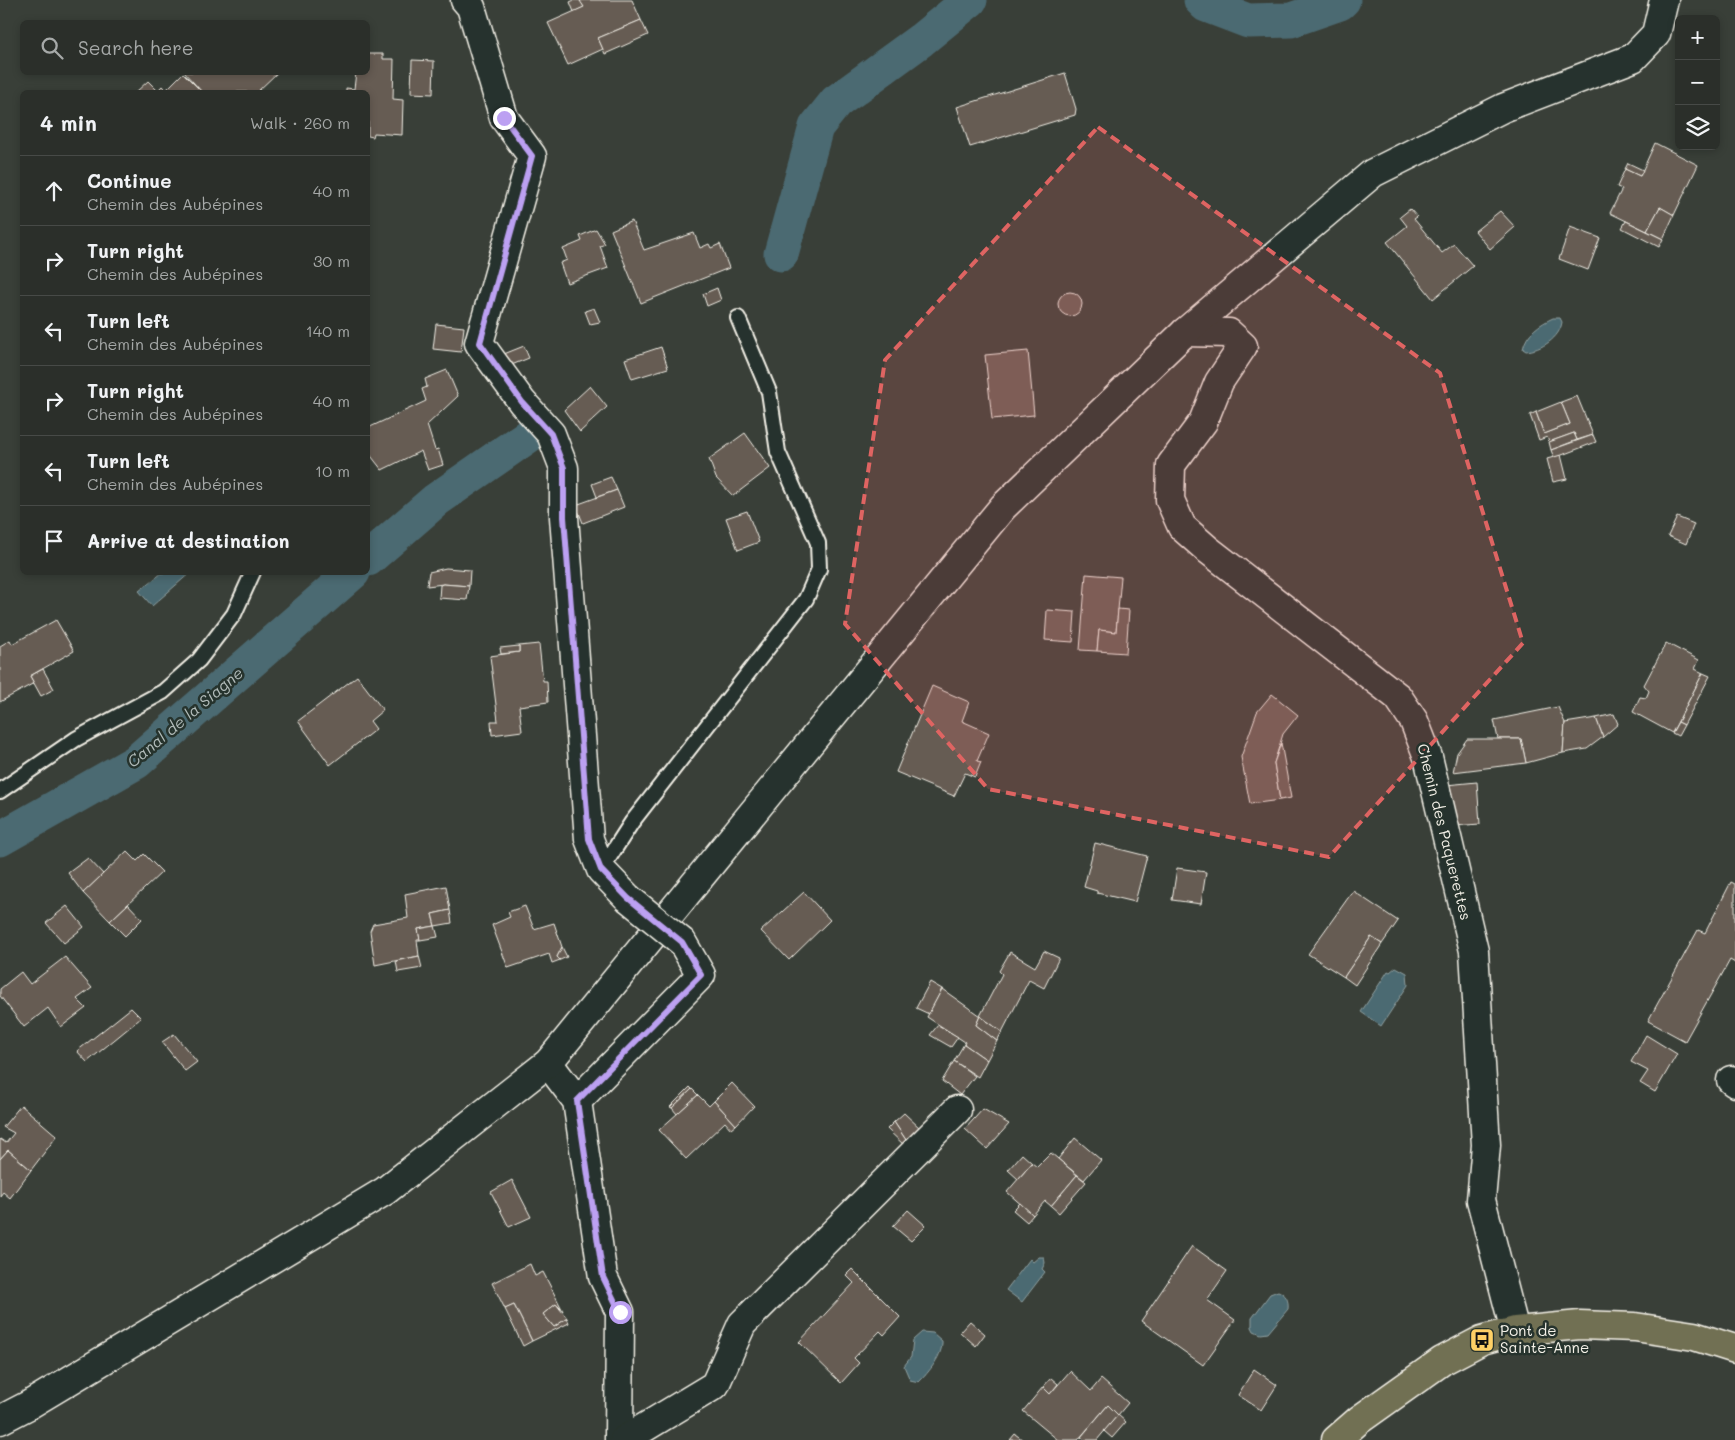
<!DOCTYPE html>
<html lang="en">
<head>
<meta charset="utf-8">
<style>
	body { margin:0; font-family:Mali,sans-serif; background:#333732; color:#f1f3f6 }
	.controls { position:absolute; right:15px; top:15px; display:grid; overflow:hidden; border-radius:8px; box-shadow:0 2px 8px #0003 }
	.controls button { width:45px; height:45px; display:grid; place-items:center; padding:0; border:0; border-bottom:1px solid #474a47; background:#2b2f2a; color:#f1f3f6; font:25px sans-serif }
	.stop { position:absolute; width:15px; height:15px; margin:-11px; border:4px solid #bca0f2; border-radius:50%; background:#fff }
	.stop.end { background:#bca0f2; border-color:#fff; box-shadow:0 1px 5px #0008 }
	.list { margin:0; padding:0; list-style:none }
	h2 { display:flex; justify-content:space-between; align-items:center; height:65px; margin:0; padding:0 20px; font-size:21px }
	h2 small { font-size:16px; font-weight:400; color:#a6a9a8 }
	.list li { display:grid; grid-template-columns:32px 1fr auto; gap:15px; align-items:center; box-sizing:border-box; height:70px; padding:0 20px; border-top:1px solid #474a47 }
	.list b { display:block; font-size:19px; white-space:nowrap }
	.list p { margin:0; font-size:16px; white-space:nowrap; color:#a6a9a8 }
	.list em { font-size:16px; font-style:normal; color:#a6a9a8 }
	.icon { flex:none; width:28px; height:28px; fill:none; stroke:currentColor; stroke-width:2; stroke-linecap:round; stroke-linejoin:round }
	.map { position:relative; flex:none; width:1735px; height:1440px; overflow:hidden }
	.search { position:absolute; background:#2b2f2a; box-shadow:0 2px 8px #0003; left:20px; top:20px; width:350px; height:55px; display:flex; align-items:center; gap:12px; box-sizing:border-box; padding:0 18px; border-radius:8px; color:#a6a9a8; font-size:19px }
	.panel { position:absolute; background:#2b2f2a; box-shadow:0 2px 8px #0003; left:20px; top:90px; width:350px; height:485px; border-radius:8px }
	.map>svg:first-child { display:block }
	.water { fill:#4c6a72; stroke:#8fa0a1 }
	.lines { fill:none; stroke-linecap:round; stroke-linejoin:round }
	.canal { stroke:#4c6a72; stroke-width:35 }
	.building { fill:#665b53; stroke:#f4f1e8 }
	.lane-casing { stroke:#f4f1e8; stroke-width:18 }
	.street-casing { stroke:#f4f1e8; stroke-width:31 }
	.primary-casing { stroke:#f4f1e8; stroke-width:31 }
	.lane { stroke:#26332d; stroke-width:14 }
	.street { stroke:#26332d; stroke-width:28 }
	.primary { stroke:#716f52; stroke-width:28 }
	.street-bridge-casing { stroke:#f4f1e8; stroke-width:31; stroke-linecap:butt }
	.street-bridge { stroke:#26332d; stroke-width:28 }
	.route { stroke:#bca0f2; stroke-width:6 }
	.marked { fill:#df6462; fill-opacity:0.2; stroke:#df6462; stroke-width:4; stroke-dasharray:10 6; stroke-linejoin:round }
	.labels { text-anchor:middle; stroke-width:5; stroke-linejoin:round; paint-order:stroke }
	.street-label { font-size:15px; fill:#f4f1e8; stroke:#26332d }
	.poi-label { font-size:15px; fill:#f4f1e8; stroke:#26332d; text-anchor:start }
	.water-label { font-size:16px; font-style:italic; fill:#b1bbb9; stroke:#26332d }
</style>
</head>
<body>
<div class="map">
<svg width="1735" height="1440" viewBox="0 0 1735 1440">
	<rect width="100%" height="100%" fill="#393f38"/>
	<filter id="ink" filterUnits="userSpaceOnUse"><feTurbulence type="fractalNoise" baseFrequency=".02" numOctaves="2"/><feDisplacementMap in="SourceGraphic" scale="10" xChannelSelector="R" yChannelSelector="G"/><feConvolveMatrix kernelMatrix="1 2 1 2 8 2 1 2 1" color-interpolation-filters="sRGB"/></filter>
	<g filter="url(#ink)">
		<g class="water">
			<path d="M1553,318H1560L1562,322C1560,338 1541,350 1526,351L1523,349C1526,333 1540,324 1553,318Z"/>
			<polygon points="191,572 152,606 139,591 162,573"/>
			<polygon points="1396,967 1407,973 1408,985 1381,1026 1361,1012 1388,971 1390,972"/>
			<polygon points="1039,1257 1044,1257 1045,1263 1042,1269 1045,1272 1022,1302 1006,1290 1030,1259 1033,1262"/>
			<path d="M1278,1291C1286,1294 1289,1300 1288,1309L1268,1333L1261,1334L1254,1331L1252,1327V1318L1270,1294Z"/>
			<path d="M922,1332L933,1333L942,1341C943,1355 929,1372 919,1382L910,1380L904,1366L911,1357L913,1340Z"/>
		</g>
		<g class="lines">
			<g class="canal">
				<polyline points="1201,0 1206,5 1248,21 1291,20 1340,3 1343,0"/>
				<polyline points="781,254 816,127 836,102 921,40 970,0"/>
				<polyline points="368,559 436,500 531,434"/>
				<polyline points="0,839 136,762 353,572"/>
			</g>
		</g>
		<g class="building">
			<polygon points="574,0 580,0 584,7 574,12 570,2"/>
			<polygon points="583,0 632,0 641,20 598,38 603,49 568,65 548,23 584,7 580,1"/>
			<polygon points="641,20 648,35 605,54 598,38"/>
			<polygon points="368,54 383,54 383,59 394,59 393,99 403,100 402,135 374,133 373,137 368,136 368,92 346,92 346,88 354,89 356,72 368,72"/>
			<polygon points="412,60 434,61 433,94 411,93"/>
			<polygon points="184,72 278,72 257,92 202,92"/>
			<polygon points="183,73 202,92 163,92 166,90"/>
			<polygon points="1065,73 1076,109 1075,115 970,147 957,107"/>
			<polygon points="148,81 159,92 136,92"/>
			<polygon points="162,86 166,90 163,92 159,92 157,91"/>
			<polygon points="1655,143 1698,165 1674,215 1660,207 1647,231 1610,213 1622,189 1617,187 1625,169 1640,176"/>
			<polygon points="1628,163 1643,170 1640,176 1625,169"/>
			<polygon points="1660,207 1674,215 1663,239 1647,231"/>
			<polygon points="1410,209 1417,217 1414,219 1442,253 1454,244 1473,266 1433,299 1387,242 1407,226 1400,217"/>
			<polygon points="1500,211 1515,227 1490,249 1475,231"/>
			<polygon points="632,221 644,250 694,233 700,248 709,244 711,248 720,244 729,268 641,303 611,230"/>
			<polygon points="1626,221 1663,239 1659,247 1622,228"/>
			<polygon points="1570,227 1600,238 1588,270 1559,259"/>
			<polygon points="596,229 605,244 600,246 608,268 567,283 560,263 567,260 563,249 582,241 580,236"/>
			<polygon points="717,288 721,300 707,306 703,294"/>
			<circle cx="1070" cy="304" r="12"/>
			<polygon points="594,308 600,322 590,324 585,311"/>
			<polygon points="436,324 464,327 461,352 433,349"/>
			<polygon points="524,346 529,358 509,366 504,354"/>
			<polygon points="661,347 668,368 632,379 625,359"/>
			<polygon points="1028,351 1034,415 992,419 985,355"/>
			<polygon points="447,370 458,396 427,425 435,450 438,449 443,465 428,470 421,451 382,470 368,452 368,428 426,401 422,389 427,387 425,379"/>
			<polygon points="590,386 607,407 580,432 564,410"/>
			<polygon points="1577,396 1593,435 1577,440 1574,433 1549,442 1547,437 1539,440 1530,415 1536,412 1544,434 1570,424 1561,402"/>
			<polygon points="1561,402 1570,424 1544,434 1536,412"/>
			<polygon points="745,433 770,468 733,496 716,478 709,459"/>
			<polygon points="1574,433 1577,440 1551,450 1549,442"/>
			<polygon points="1593,435 1596,442 1554,458 1551,450"/>
			<polygon points="1561,455 1567,479 1553,482 1547,459"/>
			<polygon points="611,477 617,490 597,497 592,484"/>
			<polygon points="617,490 624,507 583,523 576,505"/>
			<polygon points="747,511 759,542 738,550 726,518"/>
			<polygon points="1677,517 1694,524 1686,544 1668,536"/>
			<polygon points="446,568 470,570 469,586 443,584 427,586 429,572"/>
			<polygon points="1086,574 1121,577 1116,632 1099,630 1097,651 1080,650"/>
			<polygon points="443,584 469,586 467,600 439,598 440,585"/>
			<polygon points="1118,609 1129,610 1126,653 1097,651 1099,630 1116,632"/>
			<polygon points="1047,610 1075,612 1073,642 1045,640"/>
			<polygon points="56,620 74,651 30,676 34,683 0,702 0,646 10,640 12,644"/>
			<polygon points="1666,643 1699,660 1695,669 1703,673 1672,733 1633,712 1640,697 1646,698 1649,691 1644,685"/>
			<polygon points="539,644 543,681 547,681 548,702 519,706 522,731 492,735 491,721 498,721 490,656 519,652 519,646"/>
			<polygon points="519,646 519,652 501,654 500,648"/>
			<polygon points="43,669 54,689 41,696 30,676"/>
			<polygon points="1703,673 1710,676 1684,725 1678,722"/>
			<polygon points="357,676 383,710 370,721 376,729 330,765 298,721"/>
			<polygon points="932,686 969,702 962,721 989,733 977,761 981,762 975,777 965,773 954,796 896,772"/>
			<polygon points="1272,694 1298,715 1283,734 1274,763 1280,800 1250,804 1241,757 1257,712"/>
			<polygon points="1558,707 1565,723 1563,753 1526,763 1521,739 1498,739 1494,720"/>
			<polygon points="1614,714 1618,724 1603,737 1596,718"/>
			<polygon points="1596,718 1603,737 1587,749 1563,753 1565,723"/>
			<polygon points="1678,722 1684,725 1678,736 1672,733"/>
			<polygon points="1467,739 1521,739 1526,763 1453,772 1457,753"/>
			<polygon points="1281,743 1291,798 1280,800 1274,763"/>
			<polygon points="1477,782 1480,824 1453,826 1446,785"/>
			<polygon points="1095,843 1147,856 1135,902 1097,893 1097,891 1084,887"/>
			<polygon points="127,851 137,861 144,854 162,872 110,921 83,893"/>
			<polygon points="88,858 103,874 83,893 68,873"/>
			<polygon points="1177,868 1206,872 1201,904 1172,900"/>
			<polygon points="1731,882 1735,884 1735,963 1730,960 1685,1041 1648,1021 1698,930 1705,933"/>
			<polygon points="446,886 450,910 432,914 435,926 418,929 420,940 417,940 419,956 375,965 370,931 373,924 408,918 405,894"/>
			<polygon points="1353,891 1398,921 1382,944 1371,937 1344,977 1308,954"/>
			<polygon points="804,892 830,920 789,960 761,931"/>
			<polygon points="128,904 142,919 125,936 110,921"/>
			<polygon points="67,906 84,927 64,943 46,923"/>
			<polygon points="525,906 534,929 554,923 562,947 557,957 560,960 552,963 549,954 508,968 492,925 510,917 508,912"/>
			<polygon points="450,910 452,923 435,926 432,914"/>
			<polygon points="435,926 438,937 420,940 418,929"/>
			<polygon points="1371,937 1382,944 1355,985 1344,977"/>
			<polygon points="562,947 567,957 560,960 557,957"/>
			<polygon points="1044,951 1059,958 1044,988 1029,980 1002,1032 980,1016 1002,974 999,971 1010,952 1035,967"/>
			<polygon points="419,956 422,968 398,972 396,961"/>
			<polygon points="65,957 92,988 77,999 86,1008 61,1027 48,1008 24,1027 0,996 0,989 21,972 30,984"/>
			<polygon points="930,982 942,989 929,1014 916,1008"/>
			<polygon points="942,989 980,1016 976,1025 997,1041 987,1060 964,1044 965,1042 927,1017"/>
			<polygon points="131,1008 141,1018 87,1062 77,1051"/>
			<polygon points="980,1016 1002,1032 997,1041 976,1025"/>
			<polygon points="938,1025 958,1037 951,1047 930,1035"/>
			<polygon points="174,1034 197,1062 185,1071 162,1042"/>
			<polygon points="1646,1035 1677,1054 1655,1092 1640,1083 1648,1071 1631,1062"/>
			<polygon points="964,1044 987,1060 978,1077 954,1061"/>
			<polygon points="954,1061 975,1076 960,1095 942,1081"/>
			<polygon points="732,1083 754,1106 736,1125 714,1101"/>
			<polygon points="690,1087 692,1089 672,1108 670,1107"/>
			<polygon points="692,1089 698,1095 677,1114 672,1108"/>
			<polygon points="698,1095 709,1106 714,1101 736,1125 731,1129 725,1122 686,1159 659,1130"/>
			<polygon points="21,1105 57,1136 31,1170 8,1150 0,1159 0,1139 6,1143 14,1133 3,1127"/>
			<polygon points="983,1109 1009,1124 987,1149 965,1129"/>
			<polygon points="904,1113 921,1129 908,1143 894,1122"/>
			<polygon points="894,1122 908,1143 905,1146 887,1129"/>
			<polygon points="1075,1138 1101,1160 1084,1180 1058,1159"/>
			<polygon points="8,1150 31,1170 10,1198 3,1192 0,1196 0,1159"/>
			<polygon points="1051,1153 1077,1175 1051,1206 1045,1201 1033,1215 1007,1192 1032,1163 1037,1167"/>
			<polygon points="1022,1154 1032,1163 1018,1179 1008,1170"/>
			<polygon points="1077,1175 1086,1182 1059,1213 1051,1206"/>
			<polygon points="512,1180 531,1217 509,1227 491,1192"/>
			<polygon points="1020,1203 1033,1215 1027,1222 1013,1210"/>
			<polygon points="908,1210 926,1226 911,1241 893,1226"/>
			<polygon points="1192,1246 1227,1271 1207,1300 1235,1320 1203,1365 1141,1321"/>
			<polygon points="530,1264 535,1276 543,1272 563,1311 556,1304 543,1314 554,1327 567,1318 569,1323 532,1341 514,1305 505,1309 492,1283"/>
			<polygon points="852,1269 900,1317 884,1335 880,1331 854,1358 859,1363 841,1383 799,1342 854,1283 846,1275"/>
			<polygon points="556,1304 567,1318 554,1327 543,1314"/>
			<polygon points="514,1305 532,1341 523,1346 505,1309"/>
			<polygon points="970,1321 985,1334 976,1346 960,1332"/>
			<polygon points="1254,1369 1277,1385 1261,1410 1238,1395"/>
			<polygon points="1070,1371 1091,1391 1101,1379 1128,1403 1118,1415 1108,1405 1078,1440 1058,1440 1023,1411 1043,1387 1050,1394"/>
			<polygon points="1051,1378 1058,1384 1050,1394 1043,1387"/>
			<polygon points="1108,1405 1118,1415 1097,1440 1085,1440 1081,1437"/>
			<polygon points="1118,1415 1126,1422 1112,1438 1104,1431"/>
			<polygon points="1015,1434 1023,1440 1010,1440"/>
		</g>
		<g class="lines">
			<defs>
				<g id="lane">
					<polyline points="0,791 76,739 163,692 199,660 234,614 253,572"/>
					<polyline points="601,870 632,822 806,599 819,569 818,543 778,452 769,392 738,318"/>
				</g>
				<g id="street">
					<polyline points="465,0 471,7 504,118 532,156 479,343 522,402 551,434 564,468 564,517 589,839 601,870 628,898"/>
					<polyline points="1185,332 1229,333 1243,346 1219,382 1203,422 1171,465 1170,500 1182,527 1207,549 1398,697 1414,721 1428,757 1474,951 1486,1145 1481,1200 1515,1331"/>
					<polyline points="548,1063 577,1101 603,1277 620,1312 619,1440"/>
					<polyline points="1731,1080 1735,1083"/>
					<polyline points="577,1101 701,975 682,942"/>
					<polyline points="0,1420 27,1406 385,1191 548,1063 1003,507 1185,332 1373,173 1503,108 1633,58 1656,34 1664,0"/>
					<polyline points="624,1440 715,1385 742,1324 957,1110"/>
				</g>
				<polyline id="primary" points="1336,1440 1359,1420 1442,1361 1482,1340 1515,1331 1580,1325 1635,1327 1694,1336 1735,1349"/>
			</defs>
			<use href="#lane" class="lane-casing"/>
			<use href="#street" class="street-casing"/>
			<use href="#primary" class="primary-casing"/>
			<use href="#lane" class="lane"/>
			<use href="#street" class="street"/>
			<use href="#primary" class="primary"/>
			<defs>
				<polyline id="street-bridge" points="628,898 682,942"/>
			</defs>
			<use href="#street-bridge" class="street-bridge-casing"/>
			<use href="#street-bridge" class="street-bridge"/>
		</g>
	</g>
	<g class="lines" filter="url(#ink)">
		<polyline class="route" points="504,118 532,156 480,343 522,402 551,434 564,468 564,517 589,839 601,870 628,898 682,942 701,975 577,1101 603,1277 620,1312"/>
	</g>
	<path class="marked" d="M1098,127L1440,373L1523,643L1329,857L988,789L845,624L885,360Z"/>
	<defs>
		<symbol id="bus-square" viewBox="-11 -11 22 22"><rect x="-9" y="-9" width="18" height="18" rx="4" fill="#ffd166" stroke="#26332d"/><path d="M-5-6H5V4H4V6H2V4H-2V6H-4V4H-5ZM-3.5-4V0h7V-4ZM-3.5 1.2v1.5H-2V1.2ZM2 1.2v1.5H3.5V1.2Z" fill="#111"/></symbol>
	</defs>
	<g fill-rule="evenodd">
		<use href="#bus-square" x="1468" y="1326" width="28" height="28"/>
	</g>
	<g class="labels">
		<g class="street-label">
			<text transform="translate(1444 832) rotate(76)" y="5">Chemin des Paquerettes</text>
		</g>
		<g class="poi-label">
			<text x="1500" y="1336">Pont de<tspan x="1500" dy="17">Sainte-Anne</tspan></text>
		</g>
		<g class="water-label">
			<text transform="translate(185 717) rotate(-40)" y="6">Canal de la Siagne</text>
		</g>
	</g>
</svg>
<div class="controls">
<button>+</button>
<button>−</button>
<button><svg class="icon" aria-label="layers" viewBox="0 0 24 24"><path d="M12 4l9 5-9 5-9-5zM3 14l9 5 9-5"/></svg></button>
</div>
<div class="stop" style="left:620px;top:1312px"></div>
<div class="stop end" style="left:504px;top:118px"></div>
<div class="search"><svg class="icon" aria-label="search" viewBox="0 0 24 24"><circle cx="10" cy="10" r="6"/><path d="M15 15l6 6"/></svg>Search here</div>
<section class="panel">
<h2>4 min<small>Walk · 260 m</small></h2>
<ul class="list">
<li><svg class="icon" aria-label="ahead" viewBox="0 0 24 24"><path d="M12 20V5M6 11l6-6 6 6"/></svg><div><b>Continue</b><p>Chemin des Aubépines</p></div><em>40 m</em></li>
<li><svg class="icon" aria-label="right" viewBox="0 0 24 24"><path d="M7 20v-9h11M14 6l5 5-5 5"/></svg><div><b>Turn right</b><p>Chemin des Aubépines</p></div><em>30 m</em></li>
<li><svg class="icon" aria-label="left" viewBox="0 0 24 24"><path d="M17 20v-9H6M10 6l-5 5 5 5"/></svg><div><b>Turn left</b><p>Chemin des Aubépines</p></div><em>140 m</em></li>
<li><svg class="icon" aria-label="right" viewBox="0 0 24 24"><path d="M7 20v-9h11M14 6l5 5-5 5"/></svg><div><b>Turn right</b><p>Chemin des Aubépines</p></div><em>40 m</em></li>
<li><svg class="icon" aria-label="left" viewBox="0 0 24 24"><path d="M17 20v-9H6M10 6l-5 5 5 5"/></svg><div><b>Turn left</b><p>Chemin des Aubépines</p></div><em>10 m</em></li>
<li><svg class="icon" aria-label="arrive" viewBox="0 0 24 24"><path d="M6 21V4h12l-3 4 3 4H6"/></svg><div><b>Arrive at destination</b></div></li>
</ul>
</section>
</div>
</body>
</html>
